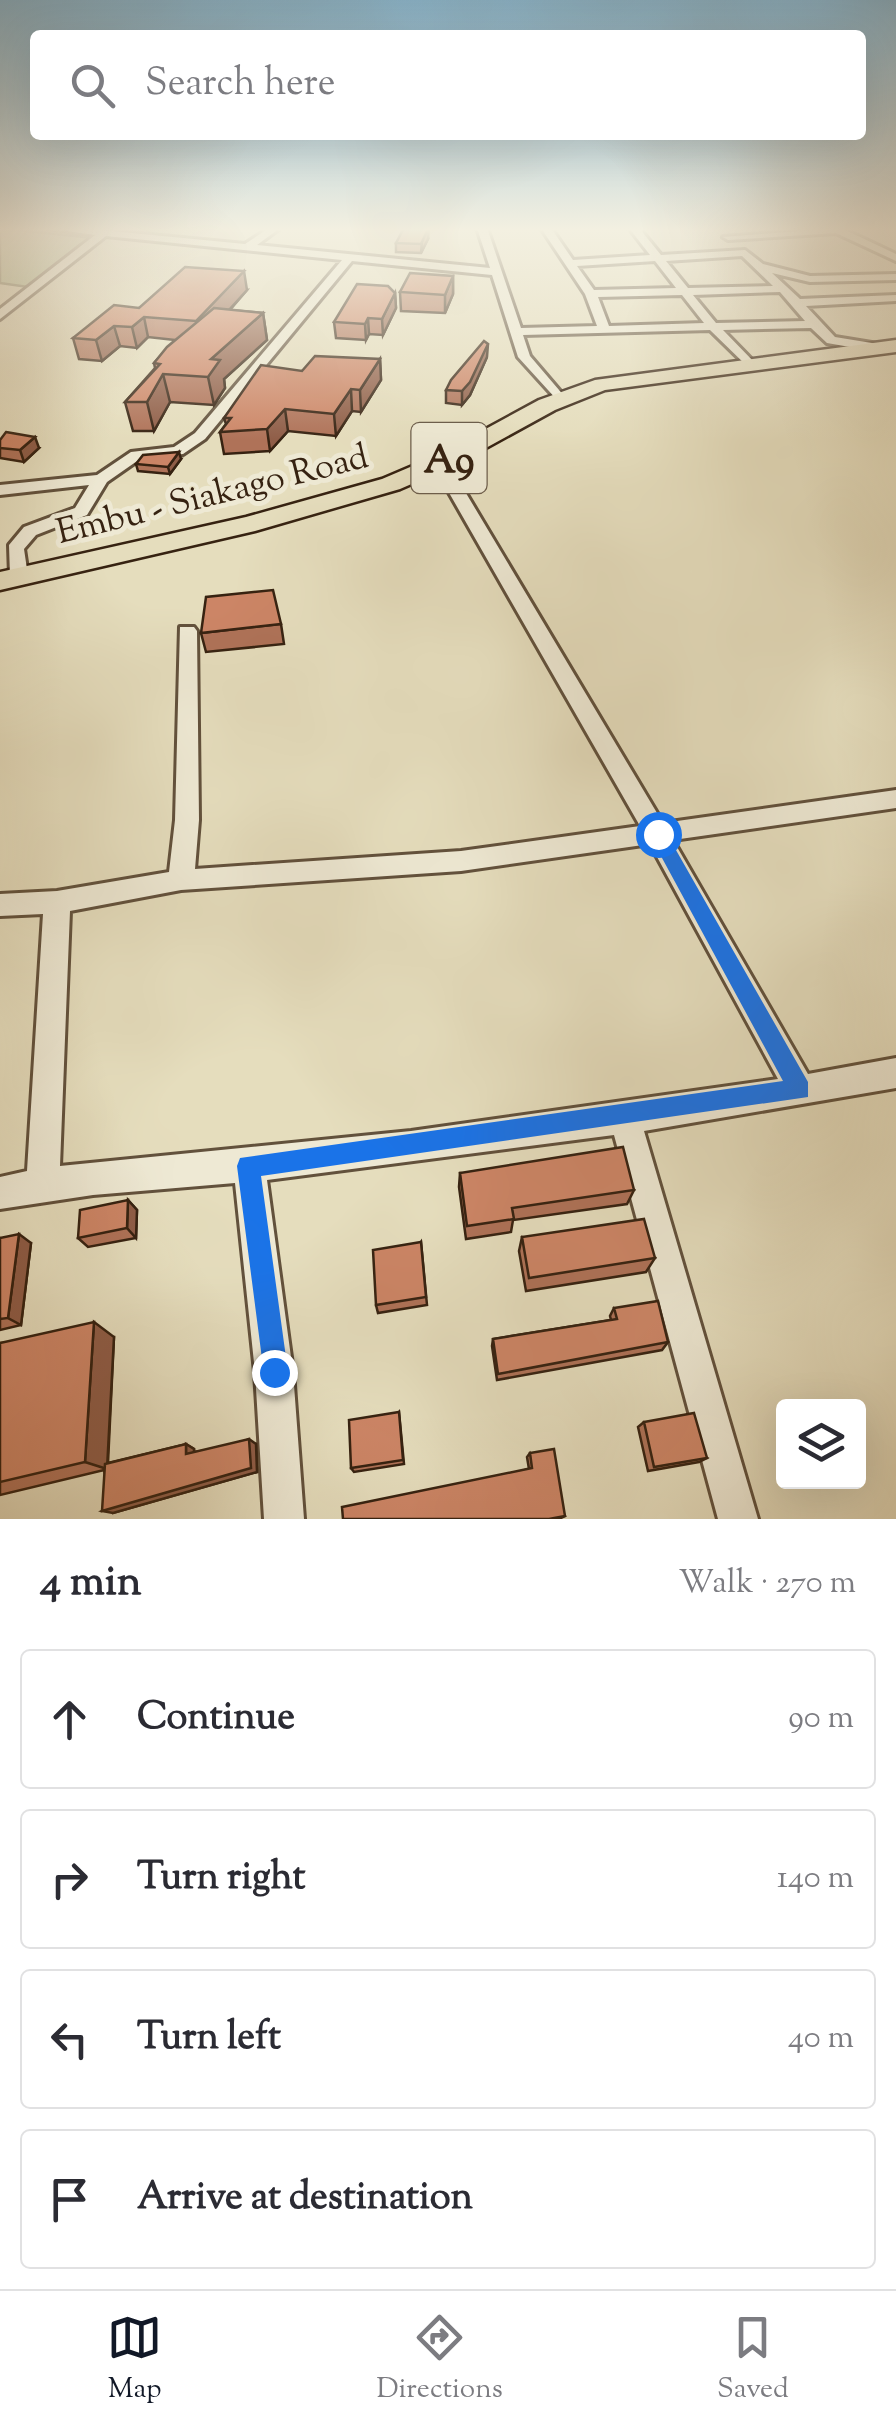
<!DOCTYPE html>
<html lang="en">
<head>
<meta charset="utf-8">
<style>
	body { margin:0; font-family:"Sorts Mill Goudy",serif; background:#f7f7f7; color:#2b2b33 }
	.controls { position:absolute; right:30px; bottom:30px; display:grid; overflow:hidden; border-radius:10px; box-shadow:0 10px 40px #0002 }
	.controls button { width:90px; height:90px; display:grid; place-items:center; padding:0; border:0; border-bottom:2px solid #e1e1e2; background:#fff; color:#2b2b33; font:50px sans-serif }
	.stop { position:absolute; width:30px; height:30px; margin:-22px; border:8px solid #1a73e8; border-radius:50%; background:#fff }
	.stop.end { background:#1a73e8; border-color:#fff; box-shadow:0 2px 10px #0008 }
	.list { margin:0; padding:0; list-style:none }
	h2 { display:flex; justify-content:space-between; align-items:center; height:130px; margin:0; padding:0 40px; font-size:42px }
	h2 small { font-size:32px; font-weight:400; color:#7c7c81 }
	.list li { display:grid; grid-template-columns:65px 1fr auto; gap:30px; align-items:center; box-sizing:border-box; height:140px; margin:0 20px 20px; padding:0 20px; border:2px solid #e1e1e2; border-radius:10px }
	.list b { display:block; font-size:38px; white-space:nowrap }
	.list em { font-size:32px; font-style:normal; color:#7c7c81 }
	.icon { flex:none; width:55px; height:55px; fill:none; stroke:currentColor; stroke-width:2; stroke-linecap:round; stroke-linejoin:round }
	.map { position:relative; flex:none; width:896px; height:1519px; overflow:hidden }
	.search { position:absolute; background:#fff; box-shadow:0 10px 40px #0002; left:30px; right:30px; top:30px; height:110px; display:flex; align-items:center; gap:25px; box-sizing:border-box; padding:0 35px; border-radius:10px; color:#7c7c81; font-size:38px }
	.sheet { height:770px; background:#fff }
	nav { display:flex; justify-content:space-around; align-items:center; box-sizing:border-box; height:140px; border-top:2px solid #e1e1e2; background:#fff; font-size:28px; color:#7c7c81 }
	nav a { display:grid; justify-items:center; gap:5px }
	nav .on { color:#111827 }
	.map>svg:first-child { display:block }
	.green { fill:#b2c293; stroke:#747252; stroke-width:2.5 }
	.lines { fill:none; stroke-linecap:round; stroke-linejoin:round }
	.minor-casing { stroke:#62513c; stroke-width:6 }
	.highway-casing { stroke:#362211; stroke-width:5 }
	.minor { fill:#eee9d4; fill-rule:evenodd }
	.highway { fill:#e5ddbd; fill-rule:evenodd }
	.wall { fill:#af7258; stroke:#362211; stroke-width:2.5 }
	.shaded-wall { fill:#8f5d47; stroke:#362211; stroke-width:2.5 }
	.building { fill:#cc8566; stroke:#362211; stroke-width:2.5 }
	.route { fill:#1a73e8 }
	.labels { text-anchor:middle; stroke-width:10; stroke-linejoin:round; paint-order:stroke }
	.far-street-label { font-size:35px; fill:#362211; stroke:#eee9d4 }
	.shield { fill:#eee9d4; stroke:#6d5e4c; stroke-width:2.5 }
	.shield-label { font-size:40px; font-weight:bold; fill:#362211 }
</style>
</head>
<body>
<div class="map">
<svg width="896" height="1519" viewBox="0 0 896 1519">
	<rect width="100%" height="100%" fill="#e5ddbd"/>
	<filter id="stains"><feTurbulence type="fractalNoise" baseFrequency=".002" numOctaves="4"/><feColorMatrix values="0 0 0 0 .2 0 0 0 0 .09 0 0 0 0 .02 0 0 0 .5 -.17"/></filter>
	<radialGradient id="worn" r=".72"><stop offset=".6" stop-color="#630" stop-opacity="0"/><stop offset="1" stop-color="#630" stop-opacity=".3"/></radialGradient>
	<polygon class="green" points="0,228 93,238 28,287 0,283"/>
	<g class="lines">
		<defs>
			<g id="minor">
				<path d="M47,228H80L245,244L269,228H280L257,245L490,268L477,228H487L521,328L597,326L585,294L541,228H551L573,260L650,255L629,228H639L661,255L745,250L763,264L810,276L896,274V280L810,282L772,273L800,299L896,295V301L806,306L835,337L884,345V351L879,352L827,343L811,328L723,330L756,364L749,368L710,330L523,335L530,356L565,397L558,401L518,357L492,275L352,261L205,439L183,454L140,459L107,482L87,515L36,535L24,549L28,576L19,581L10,576L9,545L24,527L75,508L89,485L0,495V485L97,475L131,452L174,447L195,433L342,260L106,236L0,319V309L95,235ZM742,256L773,286L688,288L666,261ZM655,261L676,288L594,290L577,266ZM780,292L805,321L716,323L693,295ZM682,295L704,323L609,326L598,297Z"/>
				<polygon points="841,228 896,254 896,261 836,233 728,240 723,237"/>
				<path d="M440,458L448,463L663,823L896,790V808L673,840L808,1074L896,1058V1088L644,1131L758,1519H718L614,1135L267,1180L293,1372L304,1519H264L255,1372L235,1183L93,1195L0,1209V1177L27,1171L43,914L0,916V894L57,891L169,872L175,820L180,627H194L197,631L199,820L195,869L461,851L640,826L432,463ZM650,844L778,1079L411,1131L60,1166L70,911L181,890L461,871Z"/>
			</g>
			<polygon id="highway" points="896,340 896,352 605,390 555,410 453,466 400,489 255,531 0,590 0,572 246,517 382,479 436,456 539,400 595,380"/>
		</defs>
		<use href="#minor" class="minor-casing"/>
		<use href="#highway" class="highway-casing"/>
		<use href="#minor" class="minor"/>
		<use href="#highway" class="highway"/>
	</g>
	<g class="wall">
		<polygon points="428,239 421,253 396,252 396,243"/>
		<polygon points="453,276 453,294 445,313 401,311 400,292"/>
		<polygon points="247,290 230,310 263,313 267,340 224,379 225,388 214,405 170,402 154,431 133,431 125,402 155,368 154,363 175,340 148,337 137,348 120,346 102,361 79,359 73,338 139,308"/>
		<polygon points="395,293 396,308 383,335 369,334 366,340 336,338 334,322"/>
		<polygon points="487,357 470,395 462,405 446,403 446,390"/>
		<polygon points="380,359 381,380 361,412 352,411 336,436 288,431 270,451 224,454 220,432 226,424 224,418 302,371"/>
		<polygon points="0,440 39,448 24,462 0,458"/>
		<polygon points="181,459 170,474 138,471 136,464"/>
		<polygon points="281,624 284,644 206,652 201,633"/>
		<polygon points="460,1173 634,1190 627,1204 513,1220 511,1232 466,1239 459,1187"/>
		<polygon points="128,1200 137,1210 136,1238 88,1247 78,1238"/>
		<polygon points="522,1237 655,1258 646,1272 526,1291 519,1251"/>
		<polygon points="0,1238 31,1243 21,1325 0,1330"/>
		<polygon points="421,1242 427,1305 378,1313 376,1305"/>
		<polygon points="614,1308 668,1342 662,1350 497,1380 492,1346 493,1339 611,1320 610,1316"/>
		<polygon points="114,1337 108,1463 186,1444 194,1449 194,1452 256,1444 257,1472 113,1513 104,1470 0,1495 0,1343"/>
		<polygon points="399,1412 404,1464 354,1472 351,1468"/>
		<polygon points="644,1422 707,1458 699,1462 648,1471 638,1427"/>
		<polygon points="530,1453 565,1516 561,1518 343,1519 529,1469 527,1457"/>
	</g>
	<g class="shaded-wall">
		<polygon points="423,228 429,228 428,239 421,253"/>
		<polygon points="244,271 247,290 200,342 196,321"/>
		<polygon points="453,276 453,294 445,313 445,295"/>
		<polygon points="395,293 396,308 383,335 382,319"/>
		<polygon points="263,313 267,340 224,379 225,388 214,405 208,377 211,359"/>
		<polygon points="144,317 148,337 137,348 132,327"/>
		<polygon points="368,318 369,334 366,340 365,324"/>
		<polygon points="114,326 120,346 102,361 96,340"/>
		<polygon points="488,344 487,357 470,395 462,405 462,391"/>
		<polygon points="380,359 381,380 361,412 360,390"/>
		<polygon points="163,374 170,402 154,431 147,402"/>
		<polygon points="351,389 352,411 336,436 334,414"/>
		<polygon points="285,409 288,431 270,451 267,429"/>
		<polygon points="35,437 39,448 24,462 20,450"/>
		<polygon points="179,452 181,459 170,474 168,467"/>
		<polygon points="128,1200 137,1210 136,1238 127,1228"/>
		<polygon points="19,1234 31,1243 21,1325 8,1318"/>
		<polygon points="94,1322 114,1337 107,1469 85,1462"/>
		<polygon points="249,1439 256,1444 257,1472 113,1513 102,1511"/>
		<polygon points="186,1444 194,1449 194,1458 186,1454"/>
	</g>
	<g class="building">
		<polygon points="404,228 423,228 423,229 428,229 421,244 396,243"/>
		<polygon points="185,267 244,271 196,321 144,317 132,327 114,326 96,340 73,338 114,305 139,308"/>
		<polygon points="410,273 453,276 445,295 400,292"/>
		<polygon points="357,284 388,286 395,293 382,319 368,318 365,324 334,322"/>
		<polygon points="214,308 263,313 211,359 220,360 208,377 163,374 147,402 125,402 160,364 154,363 167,347"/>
		<polygon points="484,341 488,344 470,382 462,391 446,390 451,380"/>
		<polygon points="315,356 380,359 360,390 351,389 334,414 285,409 267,429 220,432 231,418 224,418 261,365 302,371"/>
		<polygon points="6,432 35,437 20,450 0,448 0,440"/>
		<polygon points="179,452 168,467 136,464 143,455"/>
		<polygon points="273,590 281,624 201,633 206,597"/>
		<polygon points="623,1147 634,1190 512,1208 514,1219 467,1226 460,1173"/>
		<polygon points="128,1200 127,1228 78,1238 80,1210"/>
		<polygon points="644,1219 655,1258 529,1278 522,1237"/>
		<polygon points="19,1234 8,1318 0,1319 0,1238"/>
		<polygon points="421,1242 426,1297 376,1305 373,1250"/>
		<polygon points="658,1301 668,1342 498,1374 493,1339 617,1319 614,1308"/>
		<polygon points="94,1322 85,1462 0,1482 0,1343"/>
		<polygon points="399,1412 403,1460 351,1468 349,1420"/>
		<polygon points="694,1413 707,1458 654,1467 644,1422"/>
		<polygon points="249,1439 251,1468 102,1511 105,1464 186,1444 186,1454"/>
		<polygon points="554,1449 565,1516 549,1519 343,1519 342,1507 532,1468 530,1453"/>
	</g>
	<linearGradient id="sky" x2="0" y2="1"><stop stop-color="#87b7d2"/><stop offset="0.52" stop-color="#f3f0e1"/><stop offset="1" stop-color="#f3f0e1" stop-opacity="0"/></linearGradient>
	<rect width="896" height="441" fill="url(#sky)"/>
	<polygon class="route" points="658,827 664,829 808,1082 808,1097 261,1176 288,1372 284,1382 274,1386 265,1382 237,1166 240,1158 783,1081 649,834"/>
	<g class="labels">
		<g class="far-street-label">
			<text transform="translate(212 493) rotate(-14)" y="12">Embu - Siakago Road</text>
		</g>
		<rect class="shield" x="411.5" y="423" width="75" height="70" rx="8"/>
		<g class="shield-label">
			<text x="449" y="472">A9</text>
		</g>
	</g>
	<rect width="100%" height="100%" filter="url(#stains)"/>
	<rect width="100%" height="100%" fill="url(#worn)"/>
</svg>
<div class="controls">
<button><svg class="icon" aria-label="layers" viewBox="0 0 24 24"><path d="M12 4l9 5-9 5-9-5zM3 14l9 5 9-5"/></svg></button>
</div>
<div class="stop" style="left:658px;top:834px"></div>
<div class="stop end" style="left:274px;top:1372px"></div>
<div class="search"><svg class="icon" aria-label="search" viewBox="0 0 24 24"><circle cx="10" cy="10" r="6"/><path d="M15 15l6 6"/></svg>Search here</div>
</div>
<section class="sheet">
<h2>4 min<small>Walk · 270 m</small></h2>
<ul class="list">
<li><svg class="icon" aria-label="ahead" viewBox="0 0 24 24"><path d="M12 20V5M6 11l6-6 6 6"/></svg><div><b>Continue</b></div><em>90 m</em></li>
<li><svg class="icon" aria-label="right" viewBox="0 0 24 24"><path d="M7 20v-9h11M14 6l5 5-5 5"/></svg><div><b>Turn right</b></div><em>140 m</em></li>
<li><svg class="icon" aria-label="left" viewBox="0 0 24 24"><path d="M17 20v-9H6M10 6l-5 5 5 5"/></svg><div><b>Turn left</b></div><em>40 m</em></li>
<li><svg class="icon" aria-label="arrive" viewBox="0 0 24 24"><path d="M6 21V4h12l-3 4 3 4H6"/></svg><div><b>Arrive at destination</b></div></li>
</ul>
</section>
<nav>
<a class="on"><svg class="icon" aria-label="map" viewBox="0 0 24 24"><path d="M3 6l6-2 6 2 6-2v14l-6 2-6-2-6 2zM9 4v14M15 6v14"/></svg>Map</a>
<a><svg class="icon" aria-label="directions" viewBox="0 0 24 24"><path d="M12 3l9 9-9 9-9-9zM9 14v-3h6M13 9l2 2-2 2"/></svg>Directions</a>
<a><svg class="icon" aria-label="saved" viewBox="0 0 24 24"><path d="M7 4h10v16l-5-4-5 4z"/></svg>Saved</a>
</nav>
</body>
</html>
